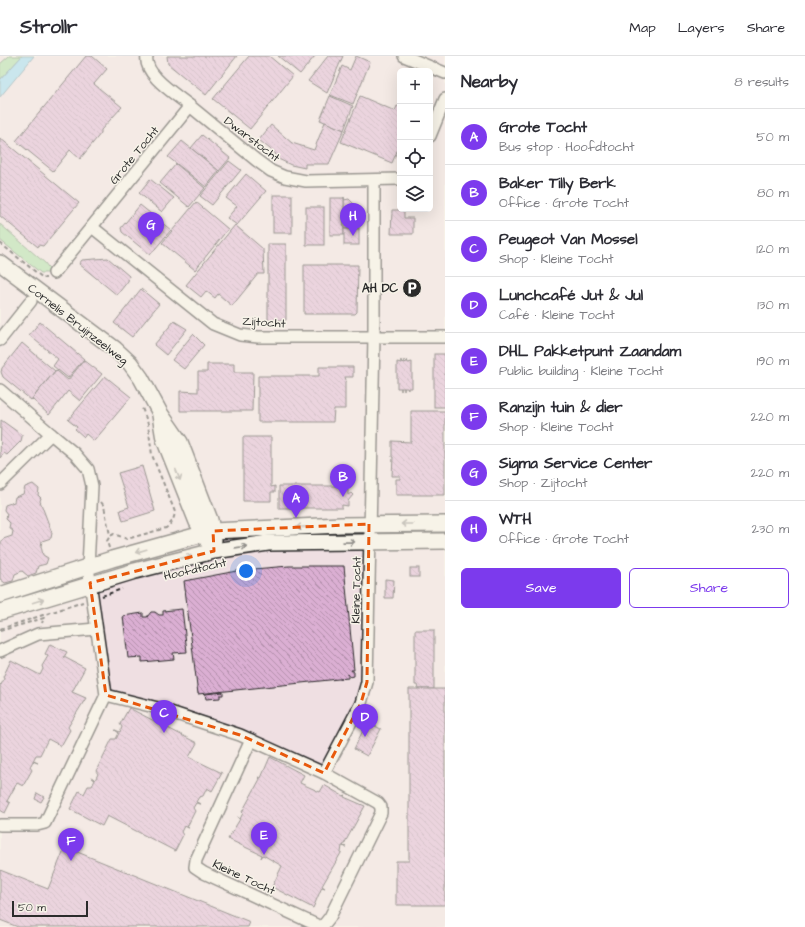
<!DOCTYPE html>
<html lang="en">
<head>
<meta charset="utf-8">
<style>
	body { margin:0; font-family:"Architects Daughter",sans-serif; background:#f7f7f7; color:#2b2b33 }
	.controls { position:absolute; right:12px; top:12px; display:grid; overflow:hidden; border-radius:6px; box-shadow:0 4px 16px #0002 }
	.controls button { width:36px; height:36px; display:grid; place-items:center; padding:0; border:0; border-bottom:1px solid #e1e1e2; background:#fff; color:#2b2b33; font:20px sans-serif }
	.scale { position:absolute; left:12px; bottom:10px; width:76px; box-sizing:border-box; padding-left:4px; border:2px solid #2b2b2b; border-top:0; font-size:11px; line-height:14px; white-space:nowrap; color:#2b2b2b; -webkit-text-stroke:3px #f7f3e8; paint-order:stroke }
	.you { position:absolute; left:246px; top:515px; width:14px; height:14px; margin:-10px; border:3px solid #fff; border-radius:50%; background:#1a73e8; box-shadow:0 0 0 6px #1a73e833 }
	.badge { display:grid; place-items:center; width:26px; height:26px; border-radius:50%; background:#7c3aed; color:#fff; font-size:13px; font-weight:700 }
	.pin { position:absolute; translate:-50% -33px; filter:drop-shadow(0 1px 2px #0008) }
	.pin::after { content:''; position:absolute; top:21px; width:14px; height:12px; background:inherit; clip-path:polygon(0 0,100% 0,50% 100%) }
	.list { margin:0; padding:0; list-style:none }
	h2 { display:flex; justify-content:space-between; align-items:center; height:52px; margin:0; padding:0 16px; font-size:17px }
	h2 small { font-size:13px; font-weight:400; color:#7c7c81 }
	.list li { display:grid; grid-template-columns:26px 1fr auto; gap:12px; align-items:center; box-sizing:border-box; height:56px; padding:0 16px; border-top:1px solid #e1e1e2 }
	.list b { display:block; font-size:15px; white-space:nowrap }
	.list p { margin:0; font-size:13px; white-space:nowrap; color:#7c7c81 }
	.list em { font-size:13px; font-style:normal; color:#7c7c81 }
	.actions { display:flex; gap:8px; padding:12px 16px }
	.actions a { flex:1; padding:9px 0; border:1px solid #7c3aed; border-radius:6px; text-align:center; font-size:14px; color:#7c3aed }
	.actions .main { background:#7c3aed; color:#fff }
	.icon { flex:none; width:22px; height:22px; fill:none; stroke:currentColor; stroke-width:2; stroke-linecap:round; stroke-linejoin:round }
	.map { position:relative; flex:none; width:445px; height:871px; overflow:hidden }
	header { display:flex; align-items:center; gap:24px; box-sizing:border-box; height:56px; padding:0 20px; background:#fff; border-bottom:1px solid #e1e1e2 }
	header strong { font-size:19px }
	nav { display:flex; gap:22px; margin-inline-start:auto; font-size:14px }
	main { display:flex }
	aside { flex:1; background:#fff }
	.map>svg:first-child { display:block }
	.built { fill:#efdfe2; fill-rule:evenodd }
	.green { fill:#a4dca0; stroke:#688466 }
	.water { fill:#92d8f3; stroke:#6993a3 }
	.building { fill:url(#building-back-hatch); stroke:#2b2b2b }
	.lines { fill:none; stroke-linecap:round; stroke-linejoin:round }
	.minor-casing { stroke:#2b2b2b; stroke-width:14 }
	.secondary-casing { stroke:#2b2b2b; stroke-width:18 }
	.path { stroke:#2b2b2b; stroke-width:2; stroke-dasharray:4 3; stroke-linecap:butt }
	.minor { stroke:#f7f3e8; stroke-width:11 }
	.secondary { stroke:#f7f3e8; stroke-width:15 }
	.oneway { stroke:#918f8a }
	.marked { fill:none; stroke:#e8590c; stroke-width:3; stroke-dasharray:8 5; stroke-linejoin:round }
	.labels { text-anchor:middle; stroke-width:3; stroke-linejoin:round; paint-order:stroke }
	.street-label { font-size:12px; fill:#2b2b2b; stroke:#f7f3e8 }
	.poi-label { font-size:12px; font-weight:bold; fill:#2b2b2b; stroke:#f7f3e8; text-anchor:end }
</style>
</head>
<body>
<header>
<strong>Strollr</strong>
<nav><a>Map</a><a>Layers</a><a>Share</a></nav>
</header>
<main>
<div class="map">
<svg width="445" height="871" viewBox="0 0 445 871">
	<defs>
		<pattern id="building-back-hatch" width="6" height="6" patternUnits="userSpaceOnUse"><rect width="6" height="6" fill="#dbafd3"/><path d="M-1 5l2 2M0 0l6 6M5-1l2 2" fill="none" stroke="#b28fab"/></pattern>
	</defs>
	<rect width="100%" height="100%" fill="#f7f3e8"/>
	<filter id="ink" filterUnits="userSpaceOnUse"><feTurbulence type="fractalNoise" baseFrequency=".025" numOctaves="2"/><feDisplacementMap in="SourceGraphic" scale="8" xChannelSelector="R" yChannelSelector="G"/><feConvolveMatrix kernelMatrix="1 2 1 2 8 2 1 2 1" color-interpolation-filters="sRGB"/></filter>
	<g filter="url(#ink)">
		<path class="built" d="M0,0H445V871H0ZM400,15H430V153H400Z"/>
		<g class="green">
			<polygon points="9,0 22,0 0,24 0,8"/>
			<polygon points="0,168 45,207 50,214 47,217 41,217 0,184"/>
		</g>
		<polygon class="water" points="22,0 34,0 0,41 0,24"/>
		<g class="building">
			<polygon points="86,0 92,0 107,13 94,28 122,51 101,74 101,77 80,103 70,94 53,115 16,85"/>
			<polygon points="167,0 237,0 206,39 168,8"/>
			<polygon points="249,0 269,0 293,20 250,73 213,43"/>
			<polygon points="278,0 315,0 300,18"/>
			<polygon points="328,0 343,0 327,37 308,25"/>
			<polygon points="356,0 370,6 353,48 330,39 342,10 350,14"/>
			<polygon points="330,40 353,50 344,74 320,64"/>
			<polygon points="360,40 395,55 397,50 400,51 400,88 392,107 341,86"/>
			<polygon points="325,66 344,74 329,108 305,108 305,112 291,109 274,101 276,98 259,84 271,69 292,87 314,94"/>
			<polygon points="202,79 230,102 219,115 191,92"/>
			<polygon points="0,82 79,147 43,190 39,189 38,191 0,160"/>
			<polygon points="182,85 219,115 206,131 168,101"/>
			<polygon points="229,105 241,114 212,149 200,140"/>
			<polygon points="176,108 205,132 189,151 160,127"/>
			<polygon points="246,118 266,135 237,169 227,162 237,150 226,142"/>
			<polygon points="150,123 174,142 162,156 139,137"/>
			<rect x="273" y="139" width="19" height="38"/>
			<polygon points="344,141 344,144 349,143 359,153 359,158 344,158"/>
			<rect x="330" y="142" width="14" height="37"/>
			<polygon points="196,146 228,173 195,214 162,187"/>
			<polygon points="140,149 171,174 150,199 122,176 121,172"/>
			<rect x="306" y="151" width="18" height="38"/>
			<polygon points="392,154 404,154 404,162 413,162 413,178 391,178"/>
			<rect x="344" y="158" width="15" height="15"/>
			<polygon points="235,169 263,193 264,218 258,218 232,250 218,238 215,242 206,235 201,241 186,229"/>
			<rect x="344" y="173" width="15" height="16"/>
			<polygon points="268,188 286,188 286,264 275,264 275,268 268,268"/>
			<polygon points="108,202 129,220 128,225 117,239 79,208 82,204"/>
			<polygon points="304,209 358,209 357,256 355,258 304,258"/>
			<polygon points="141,233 159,248 132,281 114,267"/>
			<polygon points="174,265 187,273 166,299 154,289"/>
			<polygon points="40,266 84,303 68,322 53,310 58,303 29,279"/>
			<polygon points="193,278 204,289 184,313 172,304"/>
			<polygon points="22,287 55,315 31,344 3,321 1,316 2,312"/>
			<rect x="434" y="298" width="11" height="53"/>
			<polygon points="84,304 102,318 80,345 68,335 49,359 32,343 56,314 68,324"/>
			<polygon points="401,304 401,306 404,307 404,304 404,307 407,306 407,304 408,307 412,306 412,332 408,332 408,334 407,332 404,332 404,335 404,332 401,332 401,335 401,332 397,332 397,306 401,307"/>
			<polygon points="207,308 234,308 234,316 253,316 252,355 180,355 180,335 198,336 198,316 207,316"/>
			<polygon points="319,311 353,311 353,321 345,321 346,324 345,326 345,353 334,353 333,366 258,366 258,320 319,320"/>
			<polygon points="105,320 131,341 94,385 86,378 84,381 75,373 77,371 68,364"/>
			<polygon points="411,355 445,355 445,439 396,439 396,423 400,423 400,420 392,420 393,401 392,401 392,385 411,386"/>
			<polygon points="1,364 22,379 22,381 21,385 7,399 4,397 0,402"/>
			<polygon points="243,381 271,381 271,431 275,430 275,436 271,436 271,445 243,445"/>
			<polygon points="142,410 155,455 123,465 120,454 129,451 118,417"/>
			<polygon points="33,428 39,433 38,439 41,442 40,445 52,477 51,482 42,485 41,490 43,499 48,502 46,508 38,510 36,517 28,520 22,515 15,518 13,525 5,527 0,523 0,489 3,483 12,480 13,475 9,472 10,467 6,463 7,458 4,454 5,449 14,446 15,441 23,438 25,431"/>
			<polygon points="279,430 342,430 342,433 348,433 348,439 351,437 353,439 348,445 348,450 342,449 342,452 279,452"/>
			<polygon points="289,510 344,510 354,614 351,614 354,616 354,620 350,621 348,618 348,622 198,638 184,525 242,514"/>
			<rect x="410" y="512" width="9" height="9"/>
			<polygon points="385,523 394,524 393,542 385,542"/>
			<polygon points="182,553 187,596 173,597 174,603 142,606 142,601 128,602 123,560 143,557 143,561 147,561 151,556 155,556 159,559 163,559 163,555"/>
			<polygon points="415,574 434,574 434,633 418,633 417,629 415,629"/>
			<polygon points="50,588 67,596 64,601 85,612 72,636 86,642 68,671 70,674 61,690 48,683 40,699 36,699 33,705 38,707 33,705 30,711 32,714 23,730 17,727 7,745 10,747 5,757 0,754 0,628 1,629 4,623 3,621 11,604 40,619 43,613 42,610 48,600 45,598"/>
			<polygon points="409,633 445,633 445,849 396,849 396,805 409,805"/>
			<polygon points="223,636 223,639 220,639 220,642 206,643 205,638"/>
			<polygon points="129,652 197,687 189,701 222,717 212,735 207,732 203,740 199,741 196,746 201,748 196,747 193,752 195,755 187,771 189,772 184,770 181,776 183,779 175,795 107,760 102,770 70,753 79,735 84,738 88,730 92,730 95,724 91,721 95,724 98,718 96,715 112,683 116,683 119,677 115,674 120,676 122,671 120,668"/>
			<polygon points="367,666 381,673 367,700 354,693"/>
			<polygon points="270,701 304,719 300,727 320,736 324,729 343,740 345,738 344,741 365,750 343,790 346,791 342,790 341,797 322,830 325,832 322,831 313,852 272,831 282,810 263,799 261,802 262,799 228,783 240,763 237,761 240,763 243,757 242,756 260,723 258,721 261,722"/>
			<polygon points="37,737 44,741 41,746 35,743"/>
			<polygon points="65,791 250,866 248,871 18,871 0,864 0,814 48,833"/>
		</g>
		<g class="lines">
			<defs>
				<g id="minor">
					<polyline points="404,0 445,17"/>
					<polyline points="190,50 256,104 271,115 285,121 306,125 400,123"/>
					<polyline points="430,80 445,43"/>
					<polyline points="92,171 213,268 240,279 258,281 445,281"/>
					<path d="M54,217L190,50C177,39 143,19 147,0"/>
					<polyline points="0,284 31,245"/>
					<polyline points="0,334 51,378 0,428"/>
					<polyline points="0,595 38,578 96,573"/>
					<polyline points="106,639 158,652 240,679 324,717 378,747 381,751 381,757 330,861 322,871"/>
					<polyline points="251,684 196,804 195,811 204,817 321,871"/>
					<polyline points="324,717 361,647 367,626 374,280 374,125"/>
					<polyline points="0,769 37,769 45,767 106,639 88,511 92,430 88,413 75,398 51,378"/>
				</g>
				<g id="secondary">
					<polyline points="0,207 115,293 130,307 141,322 160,357 180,386 210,464 214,484"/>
					<polyline points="160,359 164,383 197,466 208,486"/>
					<polyline points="0,539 112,503 213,475 341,469 445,468"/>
					<polyline points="0,556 135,515 214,495 268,487 445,485"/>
				</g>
			</defs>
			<use href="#minor" class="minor-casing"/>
			<use href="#secondary" class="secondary-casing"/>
			<g class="path">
				<polyline points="0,187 43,222 46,222"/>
				<polyline points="101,446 104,450 110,479"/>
				<path d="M109,492L107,485L110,480L114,478L127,483L166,472C172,467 174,463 175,456L152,399L148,368L142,352"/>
				<polyline points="102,540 122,533"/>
				<polyline points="0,573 83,546"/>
				<polyline points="0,575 44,562 42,567"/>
			</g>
			<use href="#minor" class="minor"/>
			<use href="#secondary" class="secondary"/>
		</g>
		<defs><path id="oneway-shaft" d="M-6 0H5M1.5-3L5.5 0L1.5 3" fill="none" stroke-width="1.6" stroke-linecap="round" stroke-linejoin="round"/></defs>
		<g class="oneway">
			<use href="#oneway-shaft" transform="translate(178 419) rotate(68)"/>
			<use href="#oneway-shaft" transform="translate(407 468) rotate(180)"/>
			<use href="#oneway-shaft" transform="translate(302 471) rotate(177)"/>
			<use href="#oneway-shaft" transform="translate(349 486) rotate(-1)"/>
			<use href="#oneway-shaft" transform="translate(241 491) rotate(-8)"/>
			<use href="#oneway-shaft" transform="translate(141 495) rotate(164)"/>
			<use href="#oneway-shaft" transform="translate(186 501) rotate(-12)"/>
			<use href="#oneway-shaft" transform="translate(38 545) rotate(-17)"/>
		</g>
	</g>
	<path d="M0 0H445V871H0ZM369,468L367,626L361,647L324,717L240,679L106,639L90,527L214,495L213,475Z" fill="#f7f3e8" fill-opacity=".55" fill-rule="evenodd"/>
	<path class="marked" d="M369,468L367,626L361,647L324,717L240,679L106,639L90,527L214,495L213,475Z"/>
	<defs>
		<symbol id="parking-disc" viewBox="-11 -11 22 22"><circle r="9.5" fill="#2b2b2b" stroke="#f7f3e8"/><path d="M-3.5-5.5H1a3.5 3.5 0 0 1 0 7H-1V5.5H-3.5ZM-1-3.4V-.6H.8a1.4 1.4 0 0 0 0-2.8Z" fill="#fff"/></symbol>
	</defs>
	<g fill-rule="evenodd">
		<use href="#parking-disc" x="401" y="221" width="22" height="22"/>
	</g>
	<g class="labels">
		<g class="street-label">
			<text transform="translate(252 83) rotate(37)" y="4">Dwarstocht</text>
			<text transform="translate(134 99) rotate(-51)" y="4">Grote Tocht</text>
			<text transform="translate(264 266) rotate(4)" y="4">Zijtocht</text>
			<text transform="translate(78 268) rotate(38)" y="4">Cornelis Bruijnzeelweg</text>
			<text transform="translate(195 513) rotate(-13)" y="4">Hoofdtocht</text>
			<text transform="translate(356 534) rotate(-89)" y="4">Kleine Tocht</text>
			<text transform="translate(244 821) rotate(25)" y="4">Kleine Tocht</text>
		</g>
		<g class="poi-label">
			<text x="398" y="236">AH DC</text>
		</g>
	</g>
</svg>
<div class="controls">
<button>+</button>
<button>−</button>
<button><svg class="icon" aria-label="locate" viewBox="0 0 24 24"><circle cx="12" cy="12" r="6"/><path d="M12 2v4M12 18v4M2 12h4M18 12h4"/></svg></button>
<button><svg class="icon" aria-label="layers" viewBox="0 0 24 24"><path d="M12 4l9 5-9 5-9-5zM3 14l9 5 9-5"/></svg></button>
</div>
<div class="scale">50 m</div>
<div class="you"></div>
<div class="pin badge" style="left:296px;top:462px">A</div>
<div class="pin badge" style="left:343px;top:441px">B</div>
<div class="pin badge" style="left:164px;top:677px">C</div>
<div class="pin badge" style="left:365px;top:681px">D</div>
<div class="pin badge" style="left:264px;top:799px">E</div>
<div class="pin badge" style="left:71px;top:805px">F</div>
<div class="pin badge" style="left:151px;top:189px">G</div>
<div class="pin badge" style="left:353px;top:180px">H</div>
</div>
<aside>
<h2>Nearby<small>8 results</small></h2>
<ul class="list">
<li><span class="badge">A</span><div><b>Grote Tocht</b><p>Bus stop · Hoofdtocht</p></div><em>50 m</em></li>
<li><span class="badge">B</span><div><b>Baker Tilly Berk</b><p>Office · Grote Tocht</p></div><em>80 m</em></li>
<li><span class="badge">C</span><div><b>Peugeot Van Mossel</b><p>Shop · Kleine Tocht</p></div><em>120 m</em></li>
<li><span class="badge">D</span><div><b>Lunchcafé Jut &amp; Jul</b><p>Café · Kleine Tocht</p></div><em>130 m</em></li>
<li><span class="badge">E</span><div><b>DHL Pakketpunt Zaandam</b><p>Public building · Kleine Tocht</p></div><em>190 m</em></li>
<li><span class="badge">F</span><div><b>Ranzijn tuin &amp; dier</b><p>Shop · Kleine Tocht</p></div><em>220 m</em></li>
<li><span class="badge">G</span><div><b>Sigma Service Center</b><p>Shop · Zijtocht</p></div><em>220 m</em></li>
<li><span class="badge">H</span><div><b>WTH</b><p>Office · Grote Tocht</p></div><em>230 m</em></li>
</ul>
<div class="actions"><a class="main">Save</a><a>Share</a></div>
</aside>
</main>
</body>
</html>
